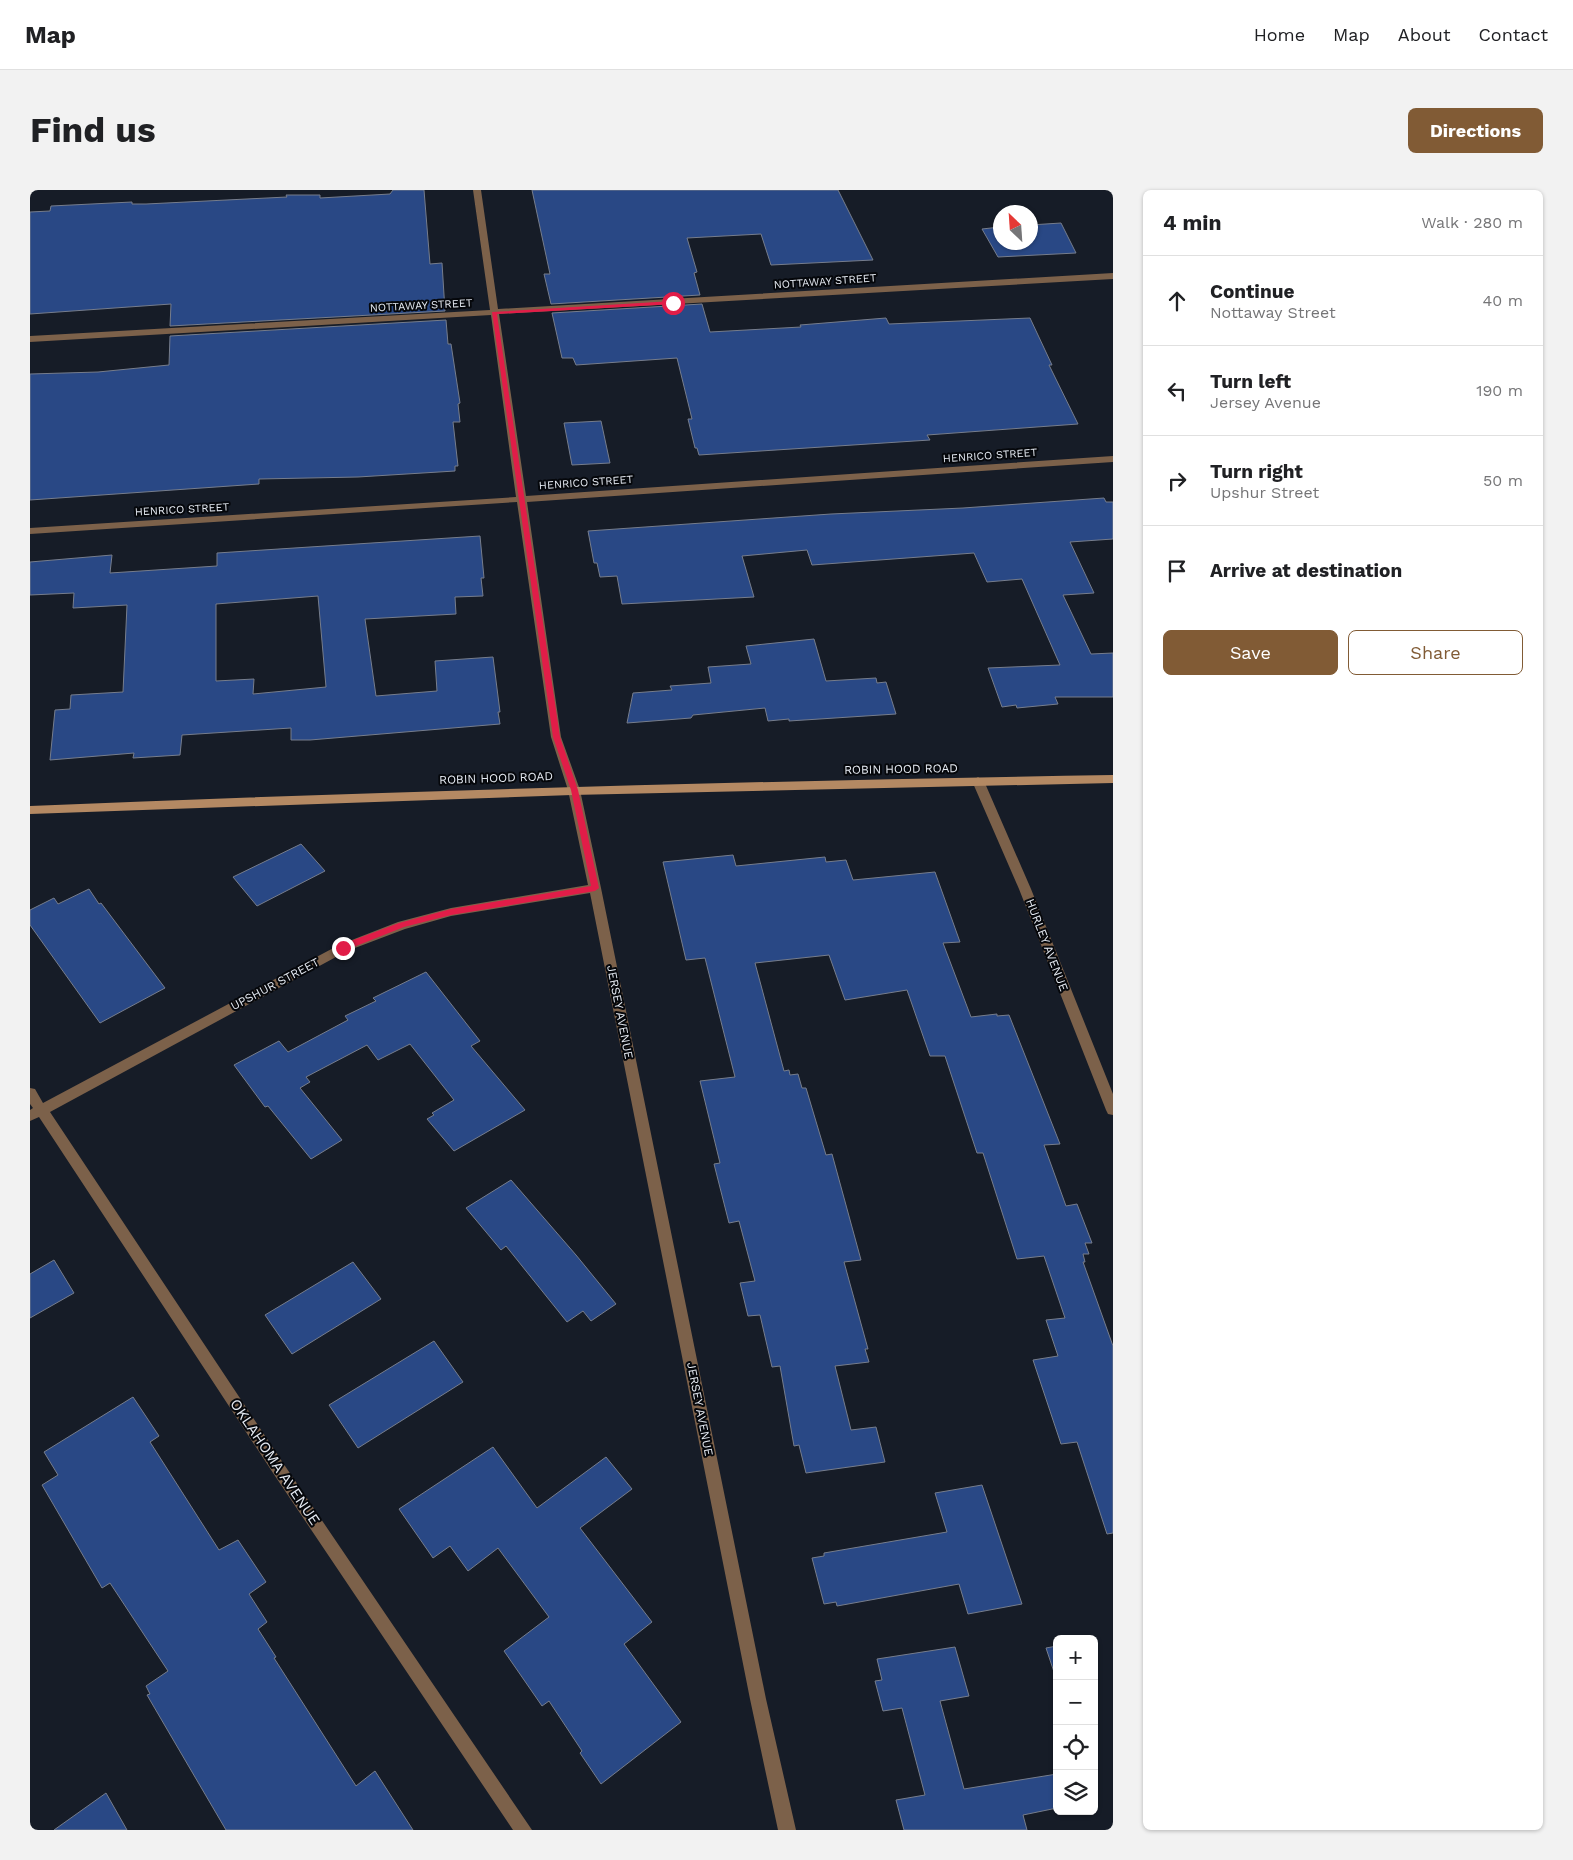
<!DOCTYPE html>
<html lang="en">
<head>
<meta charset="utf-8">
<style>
	body { margin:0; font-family:"Work Sans",sans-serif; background:#f2f2f2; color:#202124 }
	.controls { position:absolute; right:15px; bottom:15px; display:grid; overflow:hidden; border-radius:8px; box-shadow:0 1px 4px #0004 }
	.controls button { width:45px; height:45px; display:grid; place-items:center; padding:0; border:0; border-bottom:1px solid #e0e0e0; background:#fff; color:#202124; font:25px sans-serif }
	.compass { position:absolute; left:963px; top:15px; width:45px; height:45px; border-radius:50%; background:#fff; box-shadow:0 1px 4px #0004; rotate:335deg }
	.stop { position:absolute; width:15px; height:15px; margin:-11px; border:4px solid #e11d48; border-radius:50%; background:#fff }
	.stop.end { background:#e11d48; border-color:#fff; box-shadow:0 1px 5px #0008 }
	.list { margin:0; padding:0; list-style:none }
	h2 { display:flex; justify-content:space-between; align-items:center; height:65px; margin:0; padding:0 20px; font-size:21px }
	h2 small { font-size:16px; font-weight:400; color:#757577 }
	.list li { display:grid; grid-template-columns:32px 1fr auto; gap:15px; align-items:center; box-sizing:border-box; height:90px; padding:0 20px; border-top:1px solid #e0e0e0 }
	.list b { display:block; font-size:19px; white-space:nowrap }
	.list p { margin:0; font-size:16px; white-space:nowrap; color:#757577 }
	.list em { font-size:16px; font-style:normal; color:#757577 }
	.actions { display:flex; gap:10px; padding:15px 20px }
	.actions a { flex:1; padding:11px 0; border:1px solid #815b35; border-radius:8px; text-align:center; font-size:18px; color:#815b35 }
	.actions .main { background:#815b35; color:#fff }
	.icon { flex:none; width:28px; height:28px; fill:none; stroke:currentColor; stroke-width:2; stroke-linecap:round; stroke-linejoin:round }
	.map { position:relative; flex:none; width:1083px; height:1640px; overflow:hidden; border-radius:8px }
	header { display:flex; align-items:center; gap:30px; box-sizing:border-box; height:70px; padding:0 25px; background:#fff; border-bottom:1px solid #e0e0e0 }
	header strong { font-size:24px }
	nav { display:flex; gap:28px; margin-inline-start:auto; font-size:18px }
	.intro { display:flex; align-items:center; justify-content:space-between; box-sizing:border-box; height:120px; padding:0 30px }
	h1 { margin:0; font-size:35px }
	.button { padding:12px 22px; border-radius:8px; background:#815b35; color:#fff; font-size:18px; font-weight:700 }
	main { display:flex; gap:30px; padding:0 30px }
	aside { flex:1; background:#fff; border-radius:8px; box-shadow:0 1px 4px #0004 }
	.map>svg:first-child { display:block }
	.building { fill:#294885; stroke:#767d8c; fill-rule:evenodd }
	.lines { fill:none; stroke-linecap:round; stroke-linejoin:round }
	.street { fill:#7c614a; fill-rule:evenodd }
	.secondary { fill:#b48963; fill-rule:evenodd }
	.route { fill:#e11d48 }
	.labels { text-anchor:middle; stroke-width:4; stroke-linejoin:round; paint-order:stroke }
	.far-street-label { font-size:11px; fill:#e5eaf2; stroke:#05070b }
	.street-label { font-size:12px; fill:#e5eaf2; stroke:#05070b }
	.near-street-label { font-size:15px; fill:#e5eaf2; stroke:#05070b }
</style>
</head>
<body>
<header>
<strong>Map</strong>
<nav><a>Home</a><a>Map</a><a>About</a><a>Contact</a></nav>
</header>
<div class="intro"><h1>Find us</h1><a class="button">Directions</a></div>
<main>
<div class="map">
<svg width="1083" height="1640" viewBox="0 0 1083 1640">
	<rect width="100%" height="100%" fill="#161c27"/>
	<g class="building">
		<polygon points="363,0 394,0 400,74 412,73 415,121 140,136 141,114 0,124 0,22 20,21 21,16 102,12 102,14 116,14 257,7 256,5 290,5 290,8 360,4"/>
		<polygon points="502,0 808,0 843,70 741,75 731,44 657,48 667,82 664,83 670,105 521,114 514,84 520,84"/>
		<polygon points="1031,33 1046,63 968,67 952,39 970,37 970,52 1000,52 1000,35"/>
		<polygon points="672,114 680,142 771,137 770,135 856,128 859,134 1000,128 1022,175 1019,175 1048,234 897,245 900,250 669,265 667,258 665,258 658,229 662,229 647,168 546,175 543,168 532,168 522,123"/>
		<polygon points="416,130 418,154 421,154 430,213 428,214 430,232 423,232 428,276 425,276 425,281 328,287 229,289 229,294 0,310 0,184 68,182 139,175 140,146"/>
		<polygon points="571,231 580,273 542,275 534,233"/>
		<polygon points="1074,308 1076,312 1083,312 1083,349 1040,352 1064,403 1033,405 1061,464 1083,463 1083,507 1025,507 1028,514 987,518 986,515 972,517 958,478 1030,475 992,389 957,392 944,363 782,375 777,360 712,366 724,407 592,414 587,386 570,387 567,373 564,373 558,341 801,324 933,318"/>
		<path d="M450,346L454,388H451L453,406L425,407L426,424L335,429L346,506L407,501L405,471L463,467L470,522H468L470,534L280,550H261V538L152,545L150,565L103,568L104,563L20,570L25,520L40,519L41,505L93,502L97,415L43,418L44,403L0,405V372L82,365L80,383L187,376V363ZM288,406L296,497L223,504L224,489L186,491V414Z"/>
		<polygon points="784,449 796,491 846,488 847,493 856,492 866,524 759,531 759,529 738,531 735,518 663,525 661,528 597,533 603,503 642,500 640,496 681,493 678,477 721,474 716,456"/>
		<polygon points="271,654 295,681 227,716 203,687"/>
		<polygon points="703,665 706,676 795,667 796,672 816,670 823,690 905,682 930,752 913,753 941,827 967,824 967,826 979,825 1030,954 1014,955 1036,1016 1047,1014 1062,1053 1055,1053 1059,1064 1053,1064 1055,1072 1053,1072 1083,1156 1083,1343 1077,1344 1047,1252 1031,1254 1003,1170 1028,1166 1016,1130 1035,1128 1014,1066 987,1069 953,963 947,963 915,866 900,866 877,800 815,810 799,765 725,773 754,881 759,880 760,885 768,884 772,898 776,898 796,965 802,964 831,1070 814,1072 838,1159 835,1159 839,1172 805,1176 821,1240 846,1237 855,1272 776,1283 769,1255 764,1256 750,1176 742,1177 730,1125 718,1126 710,1093 725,1091 709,1031 699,1033 684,974 690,973 670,891 705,887 675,768 656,770 633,672"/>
		<polygon points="59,699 69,714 71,713 135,798 70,833 0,735 0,720 24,708 28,714"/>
		<polygon points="396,782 450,851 441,856 495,920 424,961 397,929 404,925 402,923 424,910 380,854 348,870 337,855 276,887 280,892 270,898 312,950 281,969 238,916 235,917 204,875 249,851 258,862 318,830 315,826 346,811 343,808"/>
		<polygon points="481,990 546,1065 586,1114 561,1131 553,1121 537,1132 476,1056 471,1060 436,1018"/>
		<polygon points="24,1070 44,1103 0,1128 0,1084"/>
		<polygon points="323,1072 351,1109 262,1164 235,1125"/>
		<polygon points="404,1151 433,1192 328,1258 299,1215"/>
		<polygon points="103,1207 129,1246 120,1252 189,1360 208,1350 236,1392 219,1404 237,1432 228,1439 246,1467 244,1468 326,1596 345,1581 383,1640 196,1640 117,1505 120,1504 116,1496 138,1481 80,1393 72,1398 12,1295 28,1285 14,1262"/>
		<polygon points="463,1257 507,1318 576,1267 602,1299 550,1338 622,1432 594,1454 651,1532 571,1594 550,1563 552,1561 519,1511 512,1516 474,1461 519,1427 468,1358 438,1381 420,1356 403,1368 369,1319"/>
		<polygon points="952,1295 992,1414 938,1424 929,1394 807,1416 806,1412 794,1414 782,1368 794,1366 794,1363 917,1342 905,1303"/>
		<polygon points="1027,1456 1027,1488 1026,1488 1016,1458"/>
		<polygon points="925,1457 939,1506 910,1511 934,1599 1027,1584 1027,1618 993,1625 997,1640 874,1640 866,1610 895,1605 872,1518 853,1521 845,1491 852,1490 847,1469"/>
		<polygon points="76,1603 97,1640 24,1640"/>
	</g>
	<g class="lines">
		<g class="street">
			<polygon points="443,0 451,0 468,119 1083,83 1083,89 469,124 496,306 1083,266 1083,272 497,312 531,547 550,600 571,698 736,1509 766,1640 748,1640 720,1509 560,703 421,726 375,739 317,761 20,922 253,1273 502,1640 483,1640 243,1283 9,927 0,931 0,920 3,918 0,914 0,898 5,899 13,913 309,755 368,732 421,718 558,695 538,600 521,547 487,312 0,344 0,338 486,307 461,125 0,152 0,146 460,120"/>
			<polygon points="948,587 954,591 1001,699 1083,904 1083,925 1078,924 1076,920 989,699 942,591"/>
		</g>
		<path class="secondary" d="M1083,585V593L542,605L0,624V616C361,601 722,591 1083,585Z"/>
	</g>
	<polygon class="route" points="643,111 645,114 467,124 530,547 548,600 569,698 565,701 421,725 374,737 316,760 310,760 310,755 369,733 421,719 561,696 541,600 523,547 462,122"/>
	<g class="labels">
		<g class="far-street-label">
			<text transform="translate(795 91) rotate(-4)" y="4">NOTTAWAY STREET</text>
			<text transform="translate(391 115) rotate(-3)" y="4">NOTTAWAY STREET</text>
			<text transform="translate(960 265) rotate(-4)" y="4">HENRICO STREET</text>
			<text transform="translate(556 292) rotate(-4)" y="4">HENRICO STREET</text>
			<text transform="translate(152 319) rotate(-3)" y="4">HENRICO STREET</text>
		</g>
		<g class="street-label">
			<text transform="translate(871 579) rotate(-1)" y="4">ROBIN HOOD ROAD</text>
			<text transform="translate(466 588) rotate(-2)" y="4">ROBIN HOOD ROAD</text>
			<text transform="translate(1017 755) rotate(69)" y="4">HURLEY AVENUE</text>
			<text transform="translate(245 794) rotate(-28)" y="4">UPSHUR STREET</text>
			<text transform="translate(590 822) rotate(79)" y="4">JERSEY AVENUE</text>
			<text transform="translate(670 1219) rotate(79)" y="4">JERSEY AVENUE</text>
		</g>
		<g class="near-street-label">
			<text transform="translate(245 1272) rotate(56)" y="5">OKLAHOMA AVENUE</text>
		</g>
	</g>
</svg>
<div class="controls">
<button>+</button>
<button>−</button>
<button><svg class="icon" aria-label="locate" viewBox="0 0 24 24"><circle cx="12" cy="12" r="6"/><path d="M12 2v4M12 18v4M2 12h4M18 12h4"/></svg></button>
<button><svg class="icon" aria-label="layers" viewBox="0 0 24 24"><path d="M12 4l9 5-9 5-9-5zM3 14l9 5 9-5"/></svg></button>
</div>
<svg class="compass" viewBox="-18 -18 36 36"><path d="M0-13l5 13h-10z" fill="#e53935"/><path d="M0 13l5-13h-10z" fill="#757577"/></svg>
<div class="stop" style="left:643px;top:113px"></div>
<div class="stop end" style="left:313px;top:758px"></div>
</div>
<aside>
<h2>4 min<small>Walk · 280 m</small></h2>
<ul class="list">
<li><svg class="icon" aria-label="ahead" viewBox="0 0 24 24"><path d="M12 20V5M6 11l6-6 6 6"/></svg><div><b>Continue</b><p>Nottaway Street</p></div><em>40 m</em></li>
<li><svg class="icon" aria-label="left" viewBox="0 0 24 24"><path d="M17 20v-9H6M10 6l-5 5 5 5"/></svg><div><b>Turn left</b><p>Jersey Avenue</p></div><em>190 m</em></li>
<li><svg class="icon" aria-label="right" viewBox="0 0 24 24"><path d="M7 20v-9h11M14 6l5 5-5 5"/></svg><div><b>Turn right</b><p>Upshur Street</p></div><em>50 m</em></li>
<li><svg class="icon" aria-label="arrive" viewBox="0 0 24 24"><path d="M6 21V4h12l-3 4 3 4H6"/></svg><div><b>Arrive at destination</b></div></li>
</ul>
<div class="actions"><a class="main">Save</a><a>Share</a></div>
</aside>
</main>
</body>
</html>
